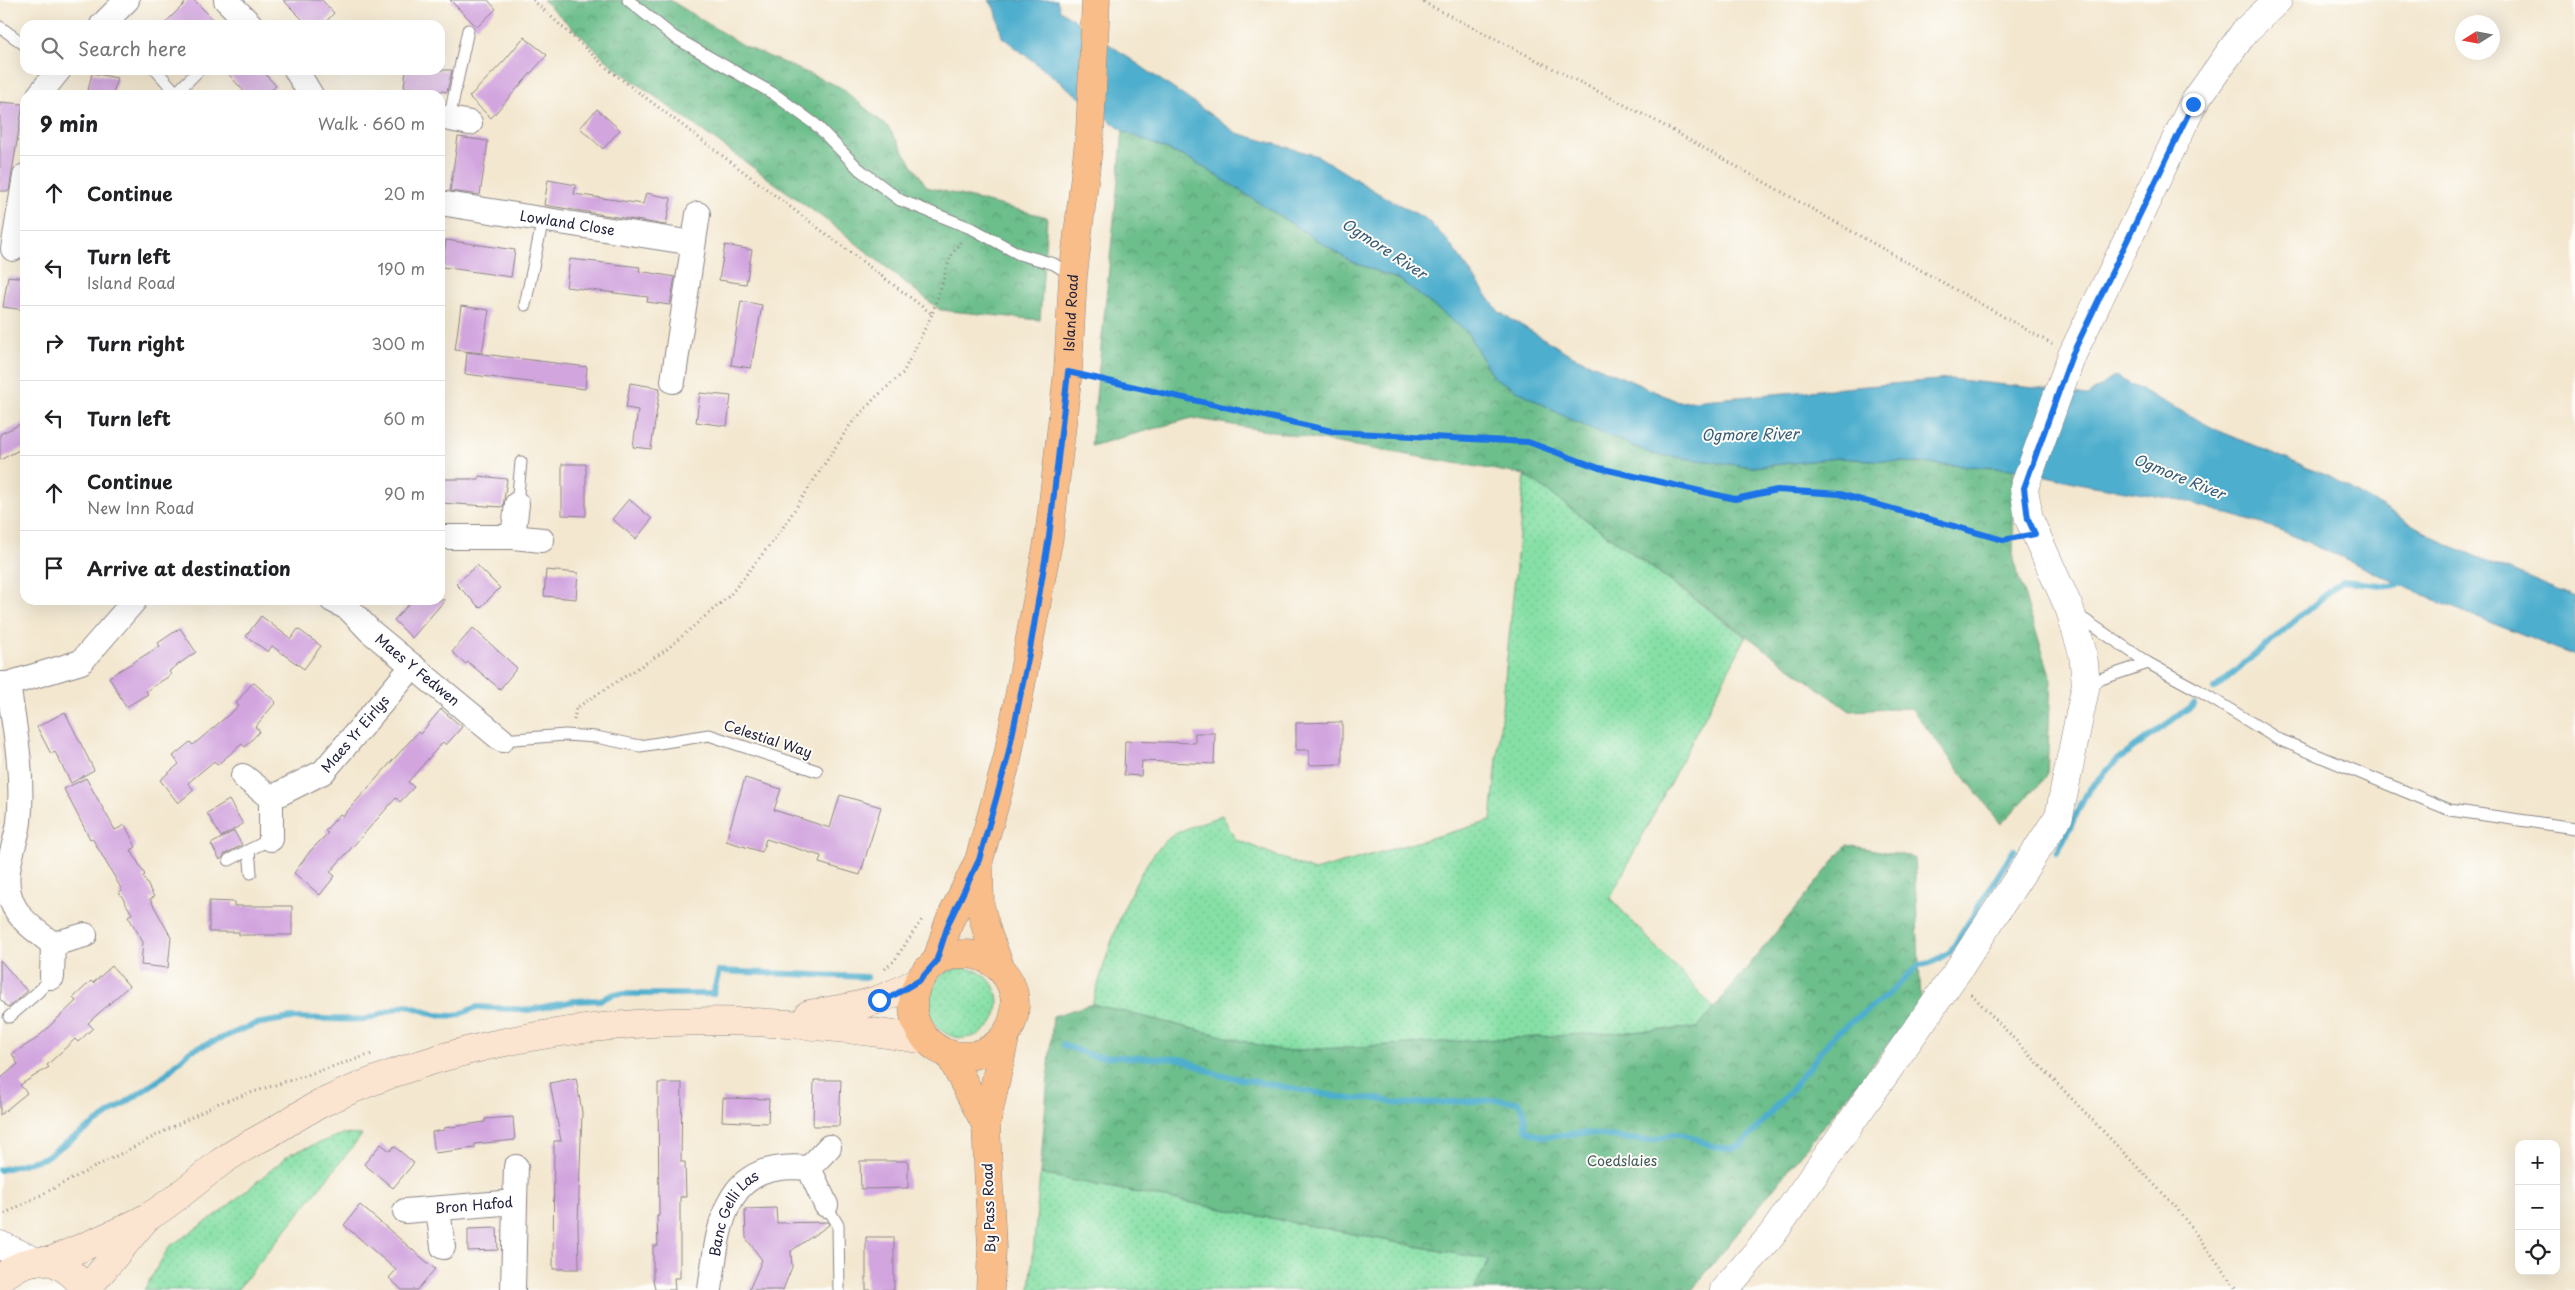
<!DOCTYPE html>
<html lang="en">
<head>
<meta charset="utf-8">
<style>
	body { margin:0; font-family:"Playpen Sans",sans-serif; background:#f6f6f6; color:#202124 }
	.controls { position:absolute; right:15px; bottom:15px; display:grid; overflow:hidden; border-radius:10px; box-shadow:0 5px 20px #0002 }
	.controls button { width:45px; height:45px; display:grid; place-items:center; padding:0; border:0; border-bottom:1px solid #e0e0e0; background:#fff; color:#202124; font:25px sans-serif }
	.compass { position:absolute; left:2455px; top:15px; width:45px; height:45px; border-radius:50%; background:#fff; box-shadow:0 5px 20px #0002; rotate:259deg }
	.stop { position:absolute; width:15px; height:15px; margin:-11px; border:4px solid #1a73e8; border-radius:50%; background:#fff }
	.stop.end { background:#1a73e8; border-color:#fff; box-shadow:0 1px 5px #0008 }
	.list { margin:0; padding:0; list-style:none }
	h2 { display:flex; justify-content:space-between; align-items:center; height:65px; margin:0; padding:0 20px; font-size:21px }
	h2 small { font-size:16px; font-weight:400; color:#757577 }
	.list li { display:grid; grid-template-columns:32px 1fr auto; gap:15px; align-items:center; box-sizing:border-box; height:75px; padding:0 20px; border-top:1px solid #e0e0e0 }
	.list b { display:block; font-size:19px; white-space:nowrap }
	.list p { margin:0; font-size:16px; white-space:nowrap; color:#757577 }
	.list em { font-size:16px; font-style:normal; color:#757577 }
	.icon { flex:none; width:28px; height:28px; fill:none; stroke:currentColor; stroke-width:2; stroke-linecap:round; stroke-linejoin:round }
	.map { position:relative; flex:none; width:2575px; height:1290px; overflow:hidden }
	.search { position:absolute; background:#fff; box-shadow:0 5px 20px #0002; left:20px; top:20px; width:425px; height:55px; display:flex; align-items:center; gap:12px; box-sizing:border-box; padding:0 18px; border-radius:15px; color:#757577; font-size:19px }
	.panel { position:absolute; background:#fff; box-shadow:0 5px 20px #0002; left:20px; top:90px; width:425px; height:515px; border-radius:15px }
	.map>svg:first-child { display:block }
	.grass { fill:url(#grass-dots); stroke:#548170 }
	.forest { fill:url(#forest-crowns); stroke:#477063 }
	.water { fill:#4eaecd; stroke:#386884 }
	.lines { fill:none; stroke-linecap:round; stroke-linejoin:round }
	.stream { stroke:#4eaecd; stroke-width:6 }
	.building { fill:#d2a5df }
	.service-casing { stroke:#8a8485; stroke-width:13 }
	.minor-casing { stroke:#8a8485; stroke-width:26 }
	.tertiary-casing { stroke:#8a8485; stroke-width:29 }
	.secondary-casing { stroke:#8a8485; stroke-width:29 }
	.primary-casing { stroke:#8a8485; stroke-width:29 }
	.path { stroke:#8a8485; stroke-width:3; stroke-dasharray:1 4; stroke-linecap:butt }
	.service { stroke:#fff; stroke-width:11 }
	.minor { stroke:#fff; stroke-width:24 }
	.tertiary { stroke:#fff; stroke-width:28 }
	.secondary { stroke:#fce5d0; stroke-width:28 }
	.primary { stroke:#f8bd89; stroke-width:28 }
	.route { stroke:#1a73e8; stroke-width:6 }
	.labels { text-anchor:middle; stroke-width:4; stroke-linejoin:round; paint-order:stroke }
	.street-label { font-size:14px; fill:#22223b; stroke:#fdfcf7 }
	.park-label { font-size:14px; fill:#405b5b; stroke:#fdfcf7 }
	.water-label { font-size:15px; font-style:italic; fill:#345a75; stroke:#fdfcf7 }
</style>
</head>
<body>
<div class="map">
<svg width="2575" height="1290" viewBox="0 0 2575 1290">
	<defs>
		<pattern id="grass-dots" width="8" height="8" patternUnits="userSpaceOnUse" patternTransform="scale(1.25)"><rect width="8" height="8" fill="#86e0a6"/><path d="M2 2h.1M6 6h.1" fill="none" stroke="#73c090" stroke-width="1.8" stroke-linecap="round"/></pattern>
		<pattern id="forest-crowns" width="20" height="18" patternUnits="userSpaceOnUse" patternTransform="scale(1.25)"><rect width="20" height="18" fill="#6cbe8b"/><path d="M2 6a3 3 0 1 1 6 0M12 15a3 3 0 1 1 6 0" fill="none" stroke="#589a73"/></pattern>
	</defs>
	<rect width="100%" height="100%" fill="#fdfcf7"/>
	<filter id="ink" filterUnits="userSpaceOnUse"><feTurbulence type="fractalNoise" baseFrequency=".02" numOctaves="2"/><feDisplacementMap in="SourceGraphic" scale="10" xChannelSelector="R" yChannelSelector="G"/><feConvolveMatrix kernelMatrix="1 2 1 2 8 2 1 2 1" color-interpolation-filters="sRGB"/></filter>
	<filter id="wash" filterUnits="userSpaceOnUse"><feTurbulence type="fractalNoise" baseFrequency=".0096" numOctaves="4" result="noise"/><feDisplacementMap in="SourceGraphic" scale="20" xChannelSelector="R" yChannelSelector="G"/><feGaussianBlur stdDeviation="1.12" result="paint"/><feColorMatrix in="noise" values="0 0 0 0 0 0 0 0 0 0 0 0 0 0 0 0 0 1.4 0 .05"/><feComposite in="paint" operator="in"/></filter>
	<g filter="url(#wash)">
		<rect width="100%" height="100%" fill="#f3e7cf"/>
		<g class="grass">
			<path d="M1525,475L1746,637L1610,898L1714,1008L1698,1028L1283,1051L1092,1004C1108,954 1128,873 1169,838C1180,829 1208,821 1222,815L1235,839L1314,871L1491,821Z"/>
			<circle cx="963" cy="1003" r="35"/>
			<polygon points="342,1134 362,1135 237,1290 144,1290 169,1247 222,1211 290,1154"/>
			<polygon points="1040,1174 1489,1260 1474,1290 1030,1290"/>
		</g>
		<g class="forest">
			<polygon points="543,0 670,0 742,45 840,87 888,127 927,187 1047,217 1040,320 940,310 837,228 614,67"/>
			<polygon points="1123,131 1194,161 1350,261 1400,280 1467,332 1493,377 1571,420 1652,454 1753,467 1838,458 2014,469 2013,560 2051,678 2047,776 2001,824 1911,708 1850,711 1525,475 1192,418 1091,446"/>
			<polygon points="1847,845 1914,857 1921,1004 1692,1290 1474,1290 1489,1260 1040,1174 1053,1016 1092,1004 1283,1051 1698,1028"/>
		</g>
		<polygon class="water" points="989,0 1057,0 1060,10 1237,133 1318,156 1381,195 1426,219 1447,240 1499,312 1571,355 1679,402 1949,379 2035,388 2087,396 2115,376 2217,430 2332,478 2446,544 2575,597 2575,656 2441,603 2278,529 2181,500 2088,485 2014,469 1838,458 1753,467 1652,454 1571,420 1493,377 1467,332 1400,280 1350,261 1194,161 1123,131 1002,37 996,11"/>
		<g class="lines">
			<g class="stream">
				<polyline points="2214,689 2342,581 2391,586 2399,584 2402,578"/>
				<polyline points="2057,853 2088,791 2115,762 2194,704"/>
				<path d="M1063,1045L1093,1056L1182,1059L1219,1075L1351,1099L1373,1098L1401,1104L1500,1100L1518,1102L1523,1108L1526,1129C1543,1144 1564,1132 1584,1133C1606,1134 1631,1142 1653,1140C1660,1139 1667,1134 1675,1134C1699,1133 1708,1155 1741,1146L1790,1091L1834,1035L1885,997L1919,965L1931,963L1950,952L2014,850"/>
				<polyline points="0,1170 44,1158 162,1078 190,1051 255,1024 291,1018 364,1020 406,1005 436,1015 455,1016 477,1007 529,1010 574,1001 600,1000 614,994 713,994 719,971 867,977"/>
			</g>
		</g>
		<g id="blocks">
			<g class="building">
				<polygon points="188,0 194,0 219,25 163,25"/>
				<polygon points="283,0 322,0 334,13 323,25 308,25"/>
				<polygon points="450,0 488,0 496,9 477,27"/>
				<polygon points="524,37 547,55 491,118 469,97 504,61"/>
				<polygon points="225,70 262,70 276,86 266,95 247,95"/>
				<polygon points="406,70 452,70 447,92 404,87"/>
				<polygon points="92,73 117,78 113,95 87,95"/>
				<polygon points="0,102 23,104 9,191 0,191"/>
				<polygon points="597,109 620,130 603,149 580,128"/>
				<polygon points="458,137 488,141 480,195 450,191"/>
				<polygon points="548,180 576,185 574,194 643,204 646,193 671,198 666,225 544,205"/>
				<polygon points="446,240 515,250 511,277 442,267"/>
				<polygon points="725,245 752,250 746,284 719,280"/>
				<polygon points="570,259 640,267 639,271 675,277 670,305 647,302 648,297 566,287"/>
				<polygon points="8,276 25,278 25,310 3,307"/>
				<polygon points="741,301 762,305 751,368 731,365"/>
				<polygon points="461,306 489,310 482,353 455,350"/>
				<polygon points="467,352 587,367 585,389 465,374"/>
				<polygon points="630,383 660,388 651,449 633,447 638,410 626,408"/>
				<polygon points="700,393 731,396 727,426 696,422"/>
				<polygon points="25,422 25,447 0,460 0,434"/>
				<polygon points="562,464 586,464 586,516 562,515"/>
				<polygon points="479,476 507,479 503,507 440,503 440,479 479,479"/>
				<polygon points="629,499 652,519 636,539 612,519"/>
				<polygon points="477,565 500,588 480,608 456,584"/>
				<polygon points="546,570 578,573 576,599 544,596"/>
				<polygon points="413,600 445,600 412,638 394,620"/>
				<polygon points="261,616 291,639 298,629 321,646 304,669 272,646 268,652 246,636"/>
				<polygon points="180,628 196,652 169,671 171,675 146,691 148,694 126,707 109,677 160,646 158,643"/>
				<polygon points="473,628 517,668 500,689 468,662 466,664 452,652"/>
				<polygon points="253,682 276,702 255,727 260,731 245,747 242,744 217,765 214,761 188,783 194,790 178,803 160,780 179,764 173,756 190,742 193,745 239,706 236,703"/>
				<polygon points="441,709 462,727 446,745 443,742 408,782 414,787 400,802 396,798 346,854 330,872 335,876 320,895 294,873 311,850 328,833 325,831 340,814 343,816 418,732 420,734"/>
				<polygon points="65,712 94,770 71,783 55,752 51,754 37,727"/>
				<polygon points="1342,722 1342,764 1309,765 1309,750 1296,750 1296,723"/>
				<polygon points="1195,733 1215,733 1214,764 1142,761 1141,776 1124,775 1125,741 1195,743"/>
				<polygon points="86,778 115,830 125,825 136,847 131,850 145,875 143,876 154,897 150,899 171,937 168,968 141,965 143,942 128,916 132,914 119,892 122,890 92,838 90,839 64,789"/>
				<polygon points="745,778 781,789 774,810 830,828 840,795 881,807 860,875 819,863 821,856 766,839 762,852 726,841"/>
				<polygon points="229,800 243,824 221,837 207,813"/>
				<polygon points="234,831 242,845 225,854 220,860 211,844"/>
				<polygon points="209,901 234,902 234,906 292,906 292,935 239,935 239,932 209,932"/>
				<polygon points="0,960 27,991 8,1008 0,999"/>
				<polygon points="112,966 129,986 88,1023 93,1028 78,1042 75,1039 47,1065 49,1067 20,1085 27,1093 0,1115 0,1079 18,1064 12,1054 36,1039 76,1001 73,998 91,981 93,983"/>
				<polygon points="576,1078 582,1112 578,1223 579,1269 553,1269 554,1141 561,1141 550,1083"/>
				<polygon points="814,1080 841,1080 839,1126 813,1126"/>
				<polygon points="658,1083 682,1083 681,1162 685,1162 686,1197 680,1197 680,1278 674,1278 675,1290 655,1290 653,1279 653,1246 658,1246 657,1216 659,1216"/>
				<polygon points="723,1098 769,1099 768,1123 722,1121"/>
				<polygon points="513,1117 515,1140 475,1144 475,1148 435,1153 432,1132 444,1130 444,1128 485,1122 485,1119"/>
				<polygon points="381,1144 390,1151 394,1146 414,1163 393,1188 364,1164"/>
				<polygon points="860,1161 908,1161 908,1188 861,1189"/>
				<polygon points="360,1205 435,1269 417,1290 402,1290 389,1278 396,1270 344,1225"/>
				<polygon points="776,1208 777,1223 828,1222 829,1225 791,1251 792,1267 783,1290 749,1290 762,1260 746,1238 745,1209"/>
				<polygon points="497,1228 498,1250 468,1251 468,1229"/>
				<rect x="866" y="1237" width="28" height="53"/>
			</g>
		</g>
	</g>
	<g filter="url(#ink)">
		<use href="#blocks" fill-opacity="0" stroke="#8a8485" stroke-width="1"/>
		<g class="lines">
			<defs>
				<g id="service">
					<polyline points="628,0 674,37 774,94 816,125 859,169 900,200 973,229 1019,254 1054,264 1071,275"/>
					<polyline points="0,27 25,45"/>
					<polyline points="156,70 178,95"/>
					<polyline points="176,93 199,70"/>
					<polyline points="449,119 468,30"/>
					<polyline points="525,305 543,219"/>
					<polyline points="517,504 521,462"/>
					<polyline points="2076,614 2148,663"/>
					<polyline points="2086,684 2148,663 2196,689 2278,739 2450,810 2575,828"/>
					<polyline points="502,740 565,735 596,737 640,746 709,735 817,771"/>
					<polyline points="249,850 251,873"/>
					<polyline points="229,860 271,839"/>
					<polyline points="9,1017 38,992 52,977"/>
					<polyline points="826,1205 838,1225 839,1290"/>
				</g>
				<g id="minor">
					<polyline points="226,0 251,25"/>
					<polyline points="102,25 127,0"/>
					<polyline points="296,70 311,95"/>
					<polyline points="39,95 59,70"/>
					<polyline points="440,117 470,123"/>
					<path id="s1" d="M440,203L693,243"/>
					<polyline points="13,249 25,176"/>
					<polyline points="673,381 698,214"/>
					<polyline points="440,537 513,537 542,540"/>
					<polyline points="513,537 517,504"/>
					<path id="s2" d="M332,600L349,609L370,631L502,740"/>
					<polyline points="0,684 8,684 81,662 135,600"/>
					<path d="M8,684C15,730 24,776 19,822C16,845 3,869 9,893C14,917 35,930 53,944"/>
					<polyline points="243,776 271,798"/>
					<path id="s3" d="M271,839V798L323,772L413,666"/>
					<polyline points="53,944 85,935"/>
					<polyline points="52,977 53,944"/>
					<polyline points="809,1168 829,1147"/>
					<polyline points="515,1202 516,1167"/>
					<polyline points="438,1210 443,1247"/>
					<path id="s4" d="M405,1211L515,1202L513,1290"/>
					<path id="s5" d="M710,1290C719,1223 723,1159 809,1168L826,1205"/>
				</g>
				<g id="tertiary">
					<polyline points="0,1245 35,1261"/>
					<polyline points="1724,1290 1771,1236 1956,973 2059,816 2086,684 2083,654 2070,610 2029,519 2024,488 2072,355 2193,104 2245,31 2278,0"/>
				</g>
				<g id="secondary">
					<path d="M809,1014C855,1007 878,1004 920,980"/>
					<path d="M53,1260C84,1246 117,1234 146,1218C173,1203 197,1180 221,1162C236,1151 254,1142 270,1133C287,1123 304,1112 322,1103C509,1014 725,1006 926,1040"/>
					<path d="M0,1279C34,1251 60,1255 86,1290"/>
					<polyline points="86,1290 143,1222"/>
				</g>
				<g id="primary">
					<polyline points="979,866 980,906 988,935 1001,969"/>
					<circle cx="964" cy="1005" r="51"/>
					<path id="s6" d="M936,963L949,922L979,860L1007,760L1049,537L1068,371L1073,276L1090,132L1096,0"/>
					<polyline points="949,1054 986,1125"/>
					<polyline points="990,1290 992,1248 986,1125 1005,1038"/>
				</g>
			</defs>
			<use href="#service" class="service-casing"/>
			<use href="#minor" class="minor-casing"/>
			<use href="#tertiary" class="tertiary-casing"/>
			<use href="#secondary" class="secondary-casing"/>
			<use href="#primary" class="primary-casing"/>
			<g class="path">
				<polyline points="533,0 609,70 932,314 951,256 961,241"/>
				<polyline points="1419,0 1654,120 2052,344"/>
				<polyline points="1090,376 1336,432 1528,441 1599,468 1735,499 1777,490 1840,494 2003,540 2012,538"/>
				<polyline points="574,720 576,708 666,650 730,595 780,532 850,425 876,397 903,373 932,314"/>
				<polyline points="885,969 894,961 923,918"/>
				<polyline points="1971,994 2175,1206 2238,1290"/>
				<polyline points="0,1216 219,1103 372,1054"/>
			</g>
			<use href="#service" class="service"/>
			<use href="#minor" class="minor"/>
			<use href="#tertiary" class="tertiary"/>
			<use href="#secondary" class="secondary"/>
			<use href="#primary" class="primary"/>
		</g>
	</g>
	<g class="lines" filter="url(#ink)">
		<polyline class="route" points="879,1000 891,997 920,980 936,962 949,922 979,860 1007,760 1030,649 1049,537 1068,372 1336,432 1528,442 1599,468 1735,499 1777,490 1840,494 2003,540 2035,534 2028,519 2024,488 2072,355 2193,104"/>
	</g>
	<g class="labels">
		<g class="street-label">
			<text dy="5" stroke="none"><textPath href="#s1" startOffset="129">Lowland Close</textPath></text>
			<text dy="5" stroke="none"><textPath href="#s6" startOffset="668">Island Road</textPath></text>
			<text dy="5" stroke="none"><textPath href="#s2" startOffset="111">Maes Y Fedwen</textPath></text>
			<text dy="5" stroke="none"><textPath href="#s3" startOffset="149">Maes Yr Eirlys</textPath></text>
			<text transform="translate(768 739) rotate(18)" y="5">Celestial Way</text>
			<text dy="5" stroke="none"><textPath href="#s4" startOffset="69">Bron Hafod</textPath></text>
			<text transform="translate(989 1208) rotate(-92)" y="5">By Pass Road</text>
			<text dy="5" stroke="none"><textPath href="#s5" startOffset="82">Banc Gelli Las</textPath></text>
		</g>
		<g class="park-label">
			<text x="1622" y="1166">Coedslaies</text>
		</g>
		<g class="water-label">
			<text transform="translate(1384 249) rotate(33)" y="5">Ogmore River</text>
			<text transform="translate(1750 435) rotate(-1)" y="5">Ogmore River</text>
			<text transform="translate(2179 477) rotate(22)" y="5">Ogmore River</text>
		</g>
	</g>
</svg>
<div class="controls">
<button>+</button>
<button>−</button>
<button><svg class="icon" aria-label="locate" viewBox="0 0 24 24"><circle cx="12" cy="12" r="6"/><path d="M12 2v4M12 18v4M2 12h4M18 12h4"/></svg></button>
</div>
<svg class="compass" viewBox="-18 -18 36 36"><path d="M0-13l5 13h-10z" fill="#e53935"/><path d="M0 13l5-13h-10z" fill="#757577"/></svg>
<div class="stop" style="left:879px;top:1000px"></div>
<div class="stop end" style="left:2193px;top:104px"></div>
<div class="search"><svg class="icon" aria-label="search" viewBox="0 0 24 24"><circle cx="10" cy="10" r="6"/><path d="M15 15l6 6"/></svg>Search here</div>
<section class="panel">
<h2>9 min<small>Walk · 660 m</small></h2>
<ul class="list">
<li><svg class="icon" aria-label="ahead" viewBox="0 0 24 24"><path d="M12 20V5M6 11l6-6 6 6"/></svg><div><b>Continue</b></div><em>20 m</em></li>
<li><svg class="icon" aria-label="left" viewBox="0 0 24 24"><path d="M17 20v-9H6M10 6l-5 5 5 5"/></svg><div><b>Turn left</b><p>Island Road</p></div><em>190 m</em></li>
<li><svg class="icon" aria-label="right" viewBox="0 0 24 24"><path d="M7 20v-9h11M14 6l5 5-5 5"/></svg><div><b>Turn right</b></div><em>300 m</em></li>
<li><svg class="icon" aria-label="left" viewBox="0 0 24 24"><path d="M17 20v-9H6M10 6l-5 5 5 5"/></svg><div><b>Turn left</b></div><em>60 m</em></li>
<li><svg class="icon" aria-label="ahead" viewBox="0 0 24 24"><path d="M12 20V5M6 11l6-6 6 6"/></svg><div><b>Continue</b><p>New Inn Road</p></div><em>90 m</em></li>
<li><svg class="icon" aria-label="arrive" viewBox="0 0 24 24"><path d="M6 21V4h12l-3 4 3 4H6"/></svg><div><b>Arrive at destination</b></div></li>
</ul>
</section>
</div>
</body>
</html>
